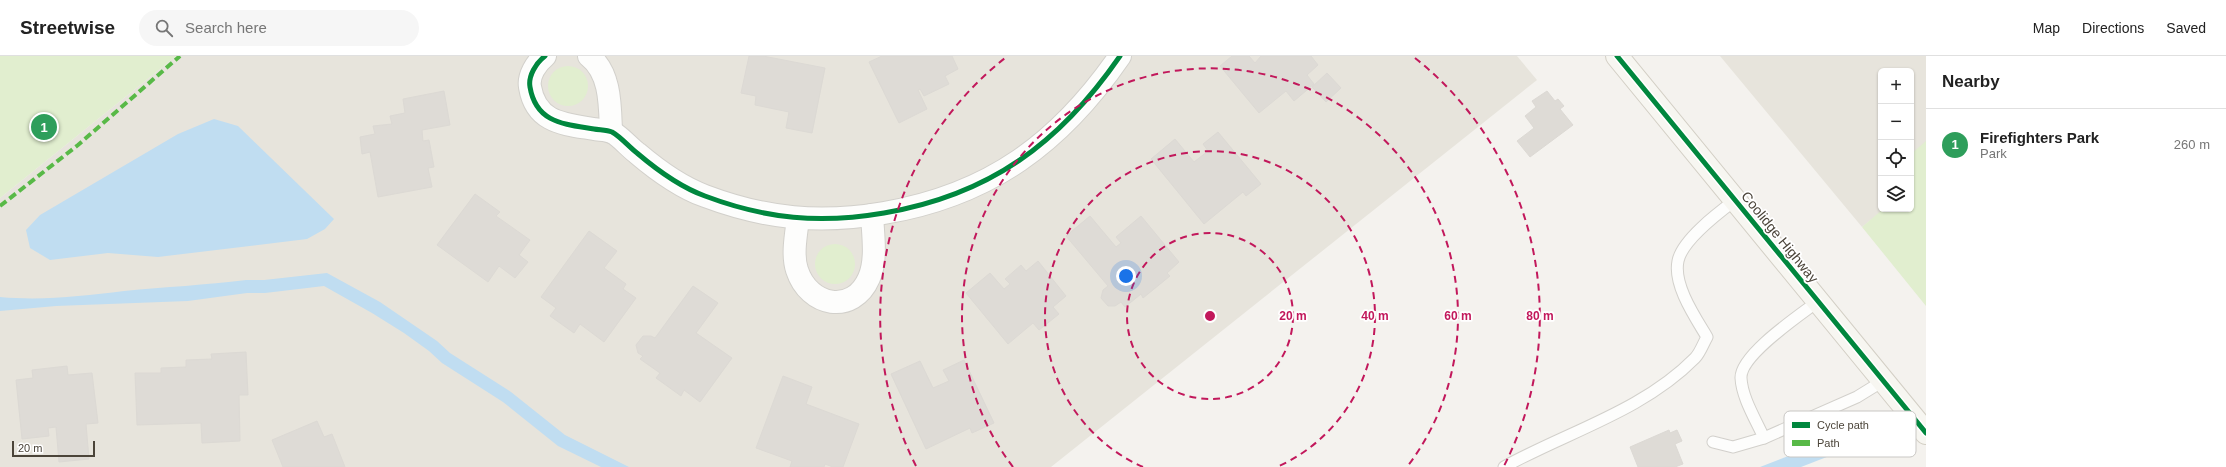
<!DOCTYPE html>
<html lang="en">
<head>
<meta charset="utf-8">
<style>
	body { margin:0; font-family:Helvetica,sans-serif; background:#f6f6f6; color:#222 }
	.controls { position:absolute; right:12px; top:12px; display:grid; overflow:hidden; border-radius:6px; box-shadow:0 1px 3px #0004 }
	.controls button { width:36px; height:36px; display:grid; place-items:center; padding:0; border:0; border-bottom:1px solid #e0e0e0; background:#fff; color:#222; font:20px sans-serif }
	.scale { position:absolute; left:12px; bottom:10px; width:83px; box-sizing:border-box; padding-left:4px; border:2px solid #4b4439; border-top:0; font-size:11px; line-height:14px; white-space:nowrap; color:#4b4439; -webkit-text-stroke:3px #fff; paint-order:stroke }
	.you { position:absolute; left:1126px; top:220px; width:14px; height:14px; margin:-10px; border:3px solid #fff; border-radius:50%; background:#1a73e8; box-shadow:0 0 0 6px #1a73e833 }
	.badge { display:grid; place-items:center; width:26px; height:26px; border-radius:50%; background:#7c3aed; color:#fff; font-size:13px; font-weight:700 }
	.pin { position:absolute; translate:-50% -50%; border:2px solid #fff; box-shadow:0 1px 4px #0006 }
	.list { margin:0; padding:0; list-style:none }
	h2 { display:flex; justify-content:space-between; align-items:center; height:52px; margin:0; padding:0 16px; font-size:17px }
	h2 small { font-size:13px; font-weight:400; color:#767676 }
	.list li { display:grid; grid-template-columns:26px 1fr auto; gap:12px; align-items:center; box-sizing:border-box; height:72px; padding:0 16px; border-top:1px solid #e0e0e0 }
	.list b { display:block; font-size:15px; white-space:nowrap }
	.list p { margin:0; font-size:13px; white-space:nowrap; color:#767676 }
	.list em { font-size:13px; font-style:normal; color:#767676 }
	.icon { flex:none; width:22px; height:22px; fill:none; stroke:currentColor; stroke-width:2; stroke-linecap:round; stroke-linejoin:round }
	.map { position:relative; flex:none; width:1926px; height:411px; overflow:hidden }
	header { display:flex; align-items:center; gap:24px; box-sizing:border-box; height:56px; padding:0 20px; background:#fff; border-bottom:1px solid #e0e0e0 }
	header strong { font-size:19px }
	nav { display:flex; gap:22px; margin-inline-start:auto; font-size:14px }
	.search { width:280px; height:36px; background:#f6f6f6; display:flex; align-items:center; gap:10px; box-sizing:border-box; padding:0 14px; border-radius:22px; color:#767676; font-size:15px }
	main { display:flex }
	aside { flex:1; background:#fff }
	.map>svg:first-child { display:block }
	.residential { fill:#e7e4dc }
	.green { fill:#e1eecf }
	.water { fill:#c0ddf1 }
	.building { fill:#dedbd6; stroke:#dcd9d4 }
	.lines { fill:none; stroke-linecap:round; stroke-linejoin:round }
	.lane-casing { stroke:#d2d0cb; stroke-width:13 }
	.street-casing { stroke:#d2d0cb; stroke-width:24 }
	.secondary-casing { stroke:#d3cfc5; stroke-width:24 }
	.lane { stroke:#fdfdfc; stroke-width:11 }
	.street { stroke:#fdfdfc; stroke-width:22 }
	.secondary { stroke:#f7f6f1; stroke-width:22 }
	.quiet { stroke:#58b947; stroke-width:4; stroke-dasharray:8 4; stroke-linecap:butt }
	.cycleway-casing { stroke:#fff; stroke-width:8 }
	.cycleway { stroke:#00873e; stroke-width:5 }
	.ring { fill:none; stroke:#c2185b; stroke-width:2; stroke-dasharray:7 5 }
	.labels { text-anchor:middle; stroke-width:3.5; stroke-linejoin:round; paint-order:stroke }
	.street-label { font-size:14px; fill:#4b4439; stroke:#fff }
	.key { fill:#fff; stroke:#c9c7c4; stroke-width:1 }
	.key-label { font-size:11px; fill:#4b4439 }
	.centre { fill:#c2185b; stroke:#fff; stroke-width:2 }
	.ring-label { font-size:12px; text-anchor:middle; font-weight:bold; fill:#c2185b; stroke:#fff; stroke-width:3.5; stroke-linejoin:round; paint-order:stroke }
</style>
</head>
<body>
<header>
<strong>Streetwise</strong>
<div class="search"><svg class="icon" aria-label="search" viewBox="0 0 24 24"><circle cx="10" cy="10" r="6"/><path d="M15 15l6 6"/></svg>Search here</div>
<nav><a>Map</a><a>Directions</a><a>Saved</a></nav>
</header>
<main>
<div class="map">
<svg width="1926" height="411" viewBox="0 0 1926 411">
	<rect width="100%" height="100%" fill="#f4f2ee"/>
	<g class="residential">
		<polygon points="176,0 1517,0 1537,24 1051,411 0,411 0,142"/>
		<polygon points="1720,0 1926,0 1926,118 1911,131 1911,15 1881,15 1881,153 1884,153 1862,171"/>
	</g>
	<g class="green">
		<polygon points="0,0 176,0 0,142"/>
		<circle cx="568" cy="30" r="20"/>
		<polygon points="1926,85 1926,250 1862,171 1883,153 1911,153 1911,98"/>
		<circle cx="835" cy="208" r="20"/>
	</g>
	<g class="water">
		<polygon points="214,63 238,70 334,163 325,173 307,183 158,201 108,197 50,204 30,192 26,174 40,159 178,78"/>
		<path d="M327,217L380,246L437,285L450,297L511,336L565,379L629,411H601L558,390L503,346L442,307L429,295L404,277L372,257L324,230L265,237H247L188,245L56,250L0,255V241C43,245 82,240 124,235C165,231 206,229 246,224H264Z"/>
		<polygon points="1881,364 1886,378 1801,411 1760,411"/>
	</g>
	<g class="building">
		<polygon points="749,0 763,0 825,12 812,77 786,72 789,56 755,49 756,40 741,37"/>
		<polygon points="882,0 952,0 958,13 945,20 949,28 924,40 920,33 918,34 927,53 899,67 869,6"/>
		<polygon points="1232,0 1249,0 1255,7 1261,0 1311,0 1318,9 1307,19 1314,28 1294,45 1286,35 1259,57 1220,10"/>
		<polygon points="1327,17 1341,32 1326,46 1312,31"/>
		<polygon points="444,35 450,69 422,74 423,85 429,84 434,111 428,112 432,131 378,141 370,96 362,98 360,81 375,78 373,70 392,68 390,60 405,57 403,43"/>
		<polygon points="1547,35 1555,45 1558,43 1564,50 1560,53 1573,69 1530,101 1517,85 1534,72 1525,60 1536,51 1532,45"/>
		<polygon points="1218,76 1261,128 1246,140 1243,136 1204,168 1151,103 1175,83 1194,106 1208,95 1203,88"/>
		<polygon points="475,138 500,156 496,160 530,184 519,199 528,206 515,222 499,210 488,226 437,189"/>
		<polygon points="1090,160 1116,191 1121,187 1116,181 1141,160 1179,206 1167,217 1170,220 1143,242 1141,238 1125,251 1121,246 1115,250 1108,250 1101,242 1103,234 1108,230 1066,180"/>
		<polygon points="589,175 617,195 604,212 626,228 623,233 636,242 604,286 580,268 574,277 550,260 556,252 541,241"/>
		<polygon points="1038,205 1066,240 1053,251 1059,258 1039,274 1033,267 1008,288 966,237 990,217 1004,233 1010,228 1005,223 1021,209 1026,215"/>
		<polygon points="693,230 718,247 696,277 732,302 700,346 684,334 681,340 656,322 660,317 640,303 643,300 638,297 636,289 643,280 651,280 655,282"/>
		<polygon points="246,296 248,339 239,339 240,385 202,387 201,367 137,369 135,317 161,317 161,312 186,311 186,304 212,303 211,298"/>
		<polygon points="964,304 994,367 972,377 970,372 926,393 891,318 920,305 933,332 949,325 943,314"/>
		<polygon points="67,310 68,319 92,317 98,367 86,368 89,403 59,406 56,371 48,372 49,380 22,383 16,324 33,322 32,314"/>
		<polygon points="783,320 812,331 806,348 859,368 843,411 833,411 825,408 824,411 790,411 792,405 756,392"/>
		<polygon points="317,365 324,381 332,378 345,411 283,411 272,384"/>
		<polygon points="1669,374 1670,377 1677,374 1682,385 1675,388 1683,408 1675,411 1638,411 1630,391"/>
	</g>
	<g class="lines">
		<defs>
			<g id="lane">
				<path d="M1764,382C1756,364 1742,342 1741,322C1740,299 1800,259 1817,246"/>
				<polyline points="1713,386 1733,391 1764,382 1857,341 1883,325"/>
				<path d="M1504,411C1567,376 1643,355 1695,302C1700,297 1703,288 1707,281C1695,261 1673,229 1678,205C1682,184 1718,157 1734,145"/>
			</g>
			<g id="street">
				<path d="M545,0C536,7 528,20 530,31C536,67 564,68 594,73C599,74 607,74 612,76C621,81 629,91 637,97C657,114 680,131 705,140C766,163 820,168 884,157C990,139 1060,87 1120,0"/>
				<path d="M589,0C611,17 610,50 611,76"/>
				<path d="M798,163C796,179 792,199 797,214C809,251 853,259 869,222C877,204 873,179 872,159"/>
			</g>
			<polyline id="secondary" points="1617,0 1926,377"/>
		</defs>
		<use href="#lane" class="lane-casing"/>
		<use href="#street" class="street-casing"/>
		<use href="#secondary" class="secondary-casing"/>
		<use href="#lane" class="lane"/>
		<use href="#street" class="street"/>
		<use href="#secondary" class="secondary"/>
		<polyline class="quiet" points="0,150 78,89 180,0"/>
		<defs>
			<g id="cycleway">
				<path d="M545,0C536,7 528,20 530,31C536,67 564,68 594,73C599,74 607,74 612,76C621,81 629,91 637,97C657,114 680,131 705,140C766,163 820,168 884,157C990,139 1060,87 1120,0"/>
				<polyline points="1617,0 1926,377"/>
			</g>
		</defs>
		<use href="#cycleway" class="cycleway-casing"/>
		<use href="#cycleway" class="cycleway"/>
	</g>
	<g class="ring">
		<circle cx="1210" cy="260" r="83"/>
		<path d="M1143 411A165 165 0 1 1 1277 411"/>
		<path d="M1013 411A248 248 0 1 1 1407 411"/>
		<path d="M916 410A330 330 0 0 1 1005 2M1415 2A330 330 0 0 1 1504 410"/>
	</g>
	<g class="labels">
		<g class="street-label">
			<text transform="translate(1780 181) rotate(51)" y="5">Coolidge Highway</text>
		</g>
	</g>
	<rect x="1784" y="355" width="132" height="46" rx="6" class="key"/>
	<rect x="1792" y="366" width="18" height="6" fill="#00873e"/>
	<rect x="1792" y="384" width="18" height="6" fill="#58b947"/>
	<g class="key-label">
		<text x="1817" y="373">Cycle path</text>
		<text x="1817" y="391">Path</text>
	</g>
	<circle cx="1210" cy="260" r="6" class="centre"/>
	<g class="ring-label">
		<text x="1293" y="264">20 m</text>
		<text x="1375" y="264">40 m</text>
		<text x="1458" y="264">60 m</text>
		<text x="1540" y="264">80 m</text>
	</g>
</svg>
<div class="controls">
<button>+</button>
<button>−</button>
<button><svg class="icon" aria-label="locate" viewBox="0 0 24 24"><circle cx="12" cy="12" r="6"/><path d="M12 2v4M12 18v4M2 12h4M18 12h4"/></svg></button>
<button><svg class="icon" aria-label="layers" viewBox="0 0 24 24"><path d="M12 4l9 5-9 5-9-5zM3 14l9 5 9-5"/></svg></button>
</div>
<div class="scale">20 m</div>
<div class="you"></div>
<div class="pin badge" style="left:44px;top:71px;background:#2e9e5b">1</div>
</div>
<aside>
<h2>Nearby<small></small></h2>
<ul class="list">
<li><span class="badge" style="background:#2e9e5b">1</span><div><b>Firefighters Park</b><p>Park</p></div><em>260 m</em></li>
</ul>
</aside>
</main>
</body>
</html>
